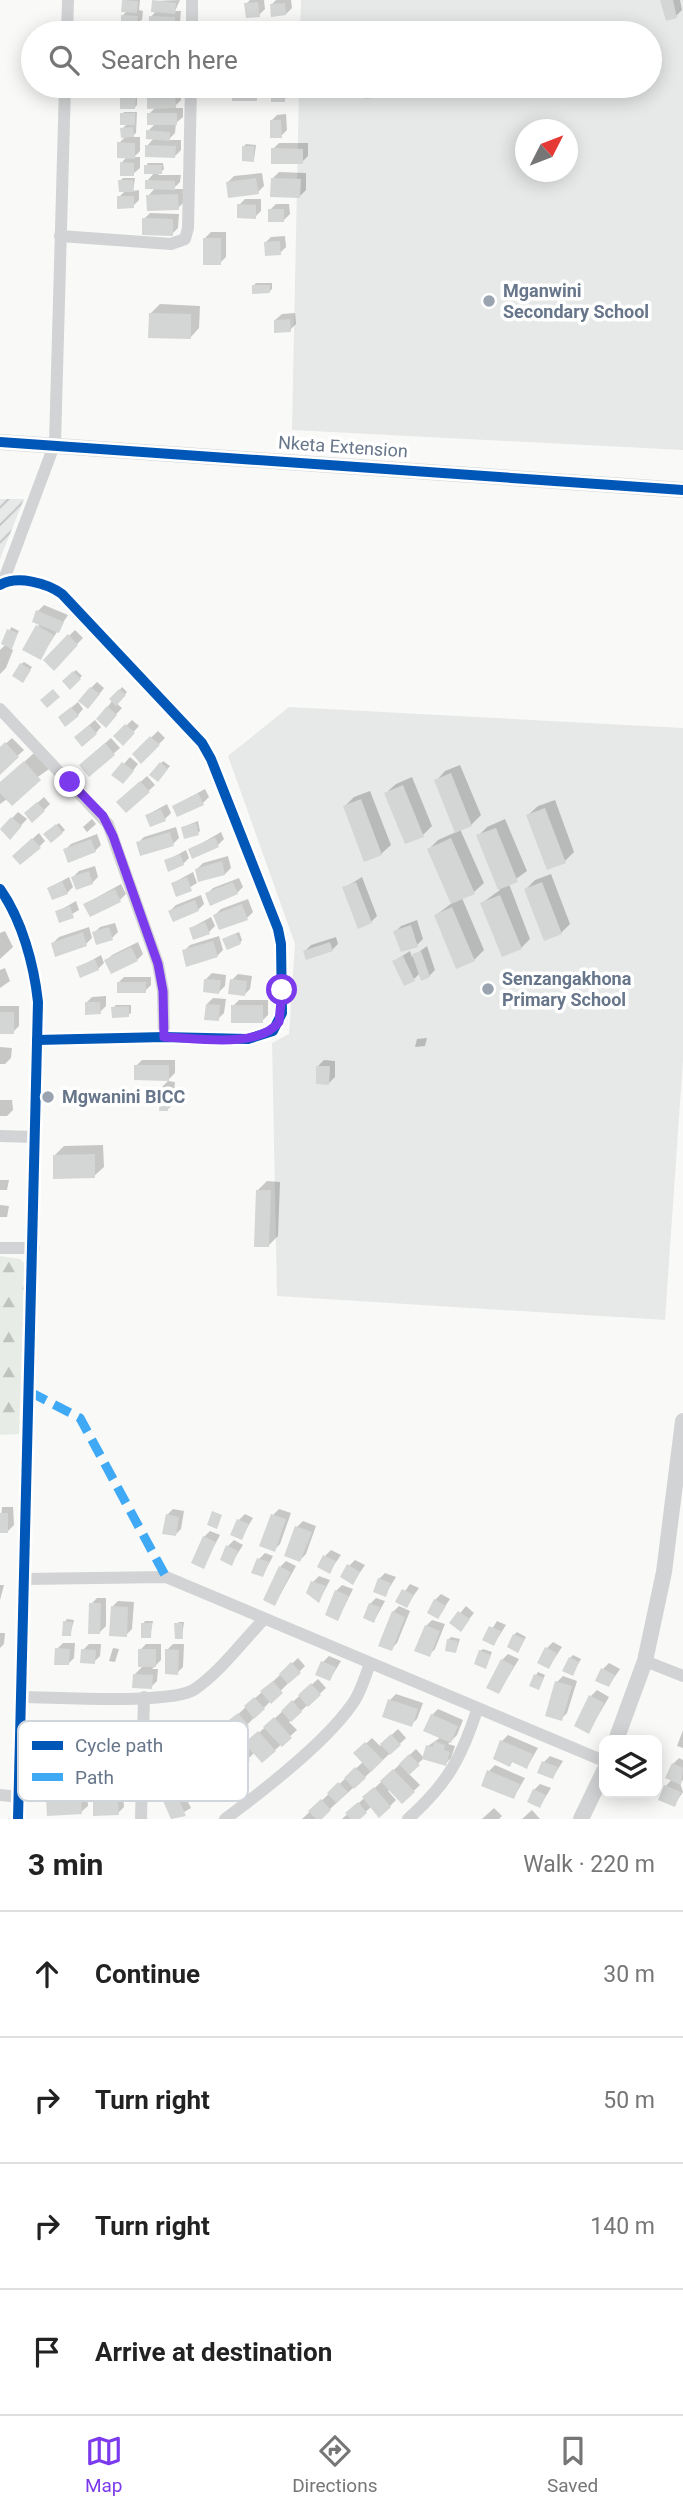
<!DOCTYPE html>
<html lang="en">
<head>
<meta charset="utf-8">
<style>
	body { margin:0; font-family:Roboto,sans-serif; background:#f2f2f2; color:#222 }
	.controls { position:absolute; right:21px; bottom:21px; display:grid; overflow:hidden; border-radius:14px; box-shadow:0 4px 18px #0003 }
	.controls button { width:63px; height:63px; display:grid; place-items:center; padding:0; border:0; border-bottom:2px solid #e0e0e0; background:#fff; color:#222; font:35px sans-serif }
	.compass { position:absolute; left:515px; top:119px; width:63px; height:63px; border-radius:50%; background:#fff; box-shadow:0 4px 18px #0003; rotate:48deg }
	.stop { position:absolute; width:21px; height:21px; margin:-16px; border:5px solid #7c3aed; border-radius:50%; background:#fff }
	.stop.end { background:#7c3aed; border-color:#fff; box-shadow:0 2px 7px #0008 }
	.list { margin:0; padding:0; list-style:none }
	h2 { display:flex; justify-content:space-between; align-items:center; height:91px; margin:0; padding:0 28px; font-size:30px }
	h2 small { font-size:23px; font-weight:400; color:#767676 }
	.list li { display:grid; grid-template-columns:46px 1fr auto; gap:21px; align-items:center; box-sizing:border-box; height:126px; padding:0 28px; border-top:2px solid #e0e0e0 }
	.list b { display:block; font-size:26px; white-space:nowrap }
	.list em { font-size:23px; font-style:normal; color:#767676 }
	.icon { flex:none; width:38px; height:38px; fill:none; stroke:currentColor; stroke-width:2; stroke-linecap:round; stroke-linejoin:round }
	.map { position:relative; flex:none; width:683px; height:1819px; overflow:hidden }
	.search { position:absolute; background:#fff; box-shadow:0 4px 18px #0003; left:21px; right:21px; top:21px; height:77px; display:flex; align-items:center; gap:18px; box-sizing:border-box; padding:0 24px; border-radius:38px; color:#767676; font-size:26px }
	.sheet { height:595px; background:#fff }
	nav { display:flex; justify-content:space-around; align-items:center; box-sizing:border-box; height:98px; border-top:2px solid #e0e0e0; background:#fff; font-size:19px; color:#767676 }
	nav a { display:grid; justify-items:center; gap:4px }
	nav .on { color:#7c3aed }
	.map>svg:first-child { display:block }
	.built { fill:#e7e9e9; fill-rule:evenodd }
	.industrial { fill:url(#industrial-furrows) }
	.forest { fill:url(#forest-firs) }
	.shadow { fill:#0003 }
	.building { fill:#d4d5d5 }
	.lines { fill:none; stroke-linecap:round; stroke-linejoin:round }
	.minor { stroke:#d2d3d4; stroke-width:12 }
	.tertiary { stroke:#d2d3d4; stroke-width:16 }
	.quiet { stroke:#3fa9f5; stroke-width:9; stroke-dasharray:18 9; stroke-linecap:butt }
	.cycleway-casing { stroke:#fff; stroke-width:15 }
	.cycleway { stroke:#0057b8; stroke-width:10 }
	.route { stroke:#7c3aed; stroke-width:9 }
	.poi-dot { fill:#9aa4b0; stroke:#fff; stroke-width:2.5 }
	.labels { text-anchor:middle; stroke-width:7; stroke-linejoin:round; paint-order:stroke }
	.poi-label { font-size:18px; font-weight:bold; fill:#67768a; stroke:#fff; text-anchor:start }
	.street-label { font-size:18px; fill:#67768a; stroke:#fff }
	.key { fill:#fff; stroke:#d1d6dc; stroke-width:2 }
	.key-label { font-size:19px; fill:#67768a }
</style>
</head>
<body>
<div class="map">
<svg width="683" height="1819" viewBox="0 0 683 1819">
	<defs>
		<pattern id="industrial-furrows" width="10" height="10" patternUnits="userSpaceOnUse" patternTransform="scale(1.75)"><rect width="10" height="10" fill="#e7e9e9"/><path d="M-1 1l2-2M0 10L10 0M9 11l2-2" fill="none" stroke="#bfc1c3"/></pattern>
		<pattern id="forest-firs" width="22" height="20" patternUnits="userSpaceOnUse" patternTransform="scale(1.75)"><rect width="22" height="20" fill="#e8ece6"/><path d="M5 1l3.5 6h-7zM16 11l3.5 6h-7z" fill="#c0c4c0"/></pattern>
	</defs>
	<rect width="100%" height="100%" fill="#f9f9f8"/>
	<g class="built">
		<path d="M301,0H683V450L292,430L299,86H650V33H300ZM526,130H568V172H526Z"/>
		<polygon points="289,707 683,728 683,1060 665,1320 277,1296 272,1043 289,1034 295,944 228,756"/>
	</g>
	<polygon class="industrial" points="0,499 24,499 0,559"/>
	<polygon class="forest" points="0,1256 20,1259 25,1264 19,1434 0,1435"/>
	<g class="shadow">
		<polygon points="125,0 140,0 139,10 143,11 142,20 135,23 135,33 104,33 110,26 122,26 123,15 128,10"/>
		<polygon points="180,0 175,11 181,11 180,21 176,26 180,26 180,33 151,33 155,27 151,17 156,11 153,1"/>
		<polygon points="250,0 264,0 265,9 259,15 246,4"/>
		<polygon points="276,0 291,0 292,8 286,14 271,5"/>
		<polygon points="662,0 680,0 682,10 676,16"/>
		<polygon points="265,21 266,33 222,33 228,23"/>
		<polygon points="309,21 311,33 278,33 283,25"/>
		<polygon points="151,86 181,86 177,90 181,90 181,100 173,108 183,108 183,117 176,123 175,133 168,140 181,140 181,150 175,156 147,146 154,138 148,131 156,123 149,114 156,107 149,96 156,89 151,89"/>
		<polygon points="235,86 262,86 262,93 256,99 233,88"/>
		<polygon points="290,86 290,94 284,100 272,87"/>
		<polygon points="608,86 612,91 604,97 600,91"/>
		<polygon points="124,95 137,95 137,105 135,107 122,98"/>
		<polygon points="124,112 137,112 136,133 131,137 140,137 140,151 134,157 140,157 140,168 133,174 121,163 127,157 119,143 126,136 122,129 127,124 122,114"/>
		<polygon points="286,114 287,130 281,136 271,121 277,115"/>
		<polygon points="279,143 308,143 308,156 302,162 273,149"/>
		<polygon points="246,144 256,145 254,160 243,147"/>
		<polygon points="148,163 163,163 164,169 158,175 181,175 180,182 173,189 183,189 184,202 178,208 148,196 156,187 147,181 155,172 146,166"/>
		<polygon points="279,172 306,173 306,190 300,196 273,178"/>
		<polygon points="262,173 264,186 258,192 228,182 234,176"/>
		<polygon points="123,178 135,178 133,191 139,190 139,200 133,206 119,197 125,191 120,181"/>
		<polygon points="245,199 261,199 261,211 255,217 239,205"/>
		<polygon points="276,204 289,204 290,214 284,220 270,210"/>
		<polygon points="150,213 179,214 178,228 172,234 144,219"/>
		<polygon points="211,232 226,232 226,257 220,263 205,238"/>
		<polygon points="285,236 286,247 280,253 265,243 271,237"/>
		<polygon points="256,283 272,283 272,289 269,292 253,286"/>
		<polygon points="160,304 200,306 199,328 190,338 150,314"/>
		<polygon points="295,313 296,324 290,330 275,320 282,314"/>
		<polygon points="44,605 68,615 40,658 38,611"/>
		<polygon points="11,627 19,631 10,648 13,650 6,668 0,674 0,650 6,644"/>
		<polygon points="75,630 83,638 54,668 45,660"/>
		<polygon points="24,662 32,667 25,678 21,664"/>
		<polygon points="76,670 82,676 70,687 64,681"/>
		<polygon points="97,682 104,688 94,701 91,688"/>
		<polygon points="122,687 127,692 116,703 122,708 106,725 99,719"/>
		<polygon points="78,702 83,709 78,715 66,712"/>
		<polygon points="95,720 101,727 96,733 82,731"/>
		<polygon points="132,720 139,726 123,743 116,736"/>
		<polygon points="158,731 165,738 141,762 134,754"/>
		<polygon points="12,738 24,750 0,772 0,749"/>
		<polygon points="111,738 120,748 89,775 87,759"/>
		<polygon points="34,753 49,769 0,804 0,784"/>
		<polygon points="130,757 138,764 129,776 114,775"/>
		<polygon points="163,761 170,766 158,780 152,775"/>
		<polygon points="460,765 481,815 471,825 460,829 484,883 474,892 462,898 484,950 474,960 436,915 452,903 429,849 438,840 456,832 436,781 445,771"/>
		<polygon points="147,776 155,785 126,811 119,802"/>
		<polygon points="412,777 432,826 423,835 386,793 396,784"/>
		<polygon points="205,789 209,797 203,803 174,806"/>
		<polygon points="370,791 391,845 381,854 345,806 354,797"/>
		<polygon points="44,797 50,804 33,821 26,813"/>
		<polygon points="555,800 574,852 565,861 528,815 538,806"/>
		<polygon points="167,804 171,813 165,819 147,815"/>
		<polygon points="18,812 27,819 10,837 1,830"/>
		<polygon points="92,819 96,824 87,832 83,827"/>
		<polygon points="505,819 527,871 509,884 530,939 521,948 482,903 500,890 478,836 487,827"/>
		<polygon points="198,821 200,831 198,833 183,827"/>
		<polygon points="59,823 65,830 51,841 46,834"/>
		<polygon points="176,827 179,838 173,844 138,843 144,837"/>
		<polygon points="221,832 224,839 218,845 190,850"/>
		<polygon points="39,833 45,841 40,846 20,850"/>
		<polygon points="97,834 101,845 95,851 65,850 71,844"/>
		<polygon points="186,850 189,858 183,864 166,861"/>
		<polygon points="228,856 231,868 225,874 197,869 203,863"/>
		<polygon points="95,866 98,877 92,883 73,877 79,871"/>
		<polygon points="193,872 197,883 177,895 173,883"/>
		<polygon points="551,874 570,924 561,933 526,889 535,880"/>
		<polygon points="69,877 73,887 67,893 49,888"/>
		<polygon points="362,877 377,916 371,922 344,888"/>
		<polygon points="239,878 243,887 237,893 207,894 213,888"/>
		<polygon points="121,884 126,894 120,900 85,904"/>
		<polygon points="201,895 204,904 198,910 170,911 176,905"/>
		<polygon points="248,899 253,912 247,918 215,915 221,909"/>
		<polygon points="76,901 79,910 60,921 57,912"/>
		<polygon points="211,917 215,926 209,932 191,928"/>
		<polygon points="417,920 423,939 417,945 395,932 401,926"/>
		<polygon points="115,923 118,932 112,938 94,933 100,927"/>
		<polygon points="89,927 92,938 86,944 53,943 59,937"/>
		<polygon points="5,931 13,947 0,959 0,933"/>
		<polygon points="239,932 242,940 240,943 224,939"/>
		<polygon points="219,936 223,950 217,956 184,951 190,945"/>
		<polygon points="336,937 338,944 332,950 305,951 311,945"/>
		<polygon points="138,942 143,954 137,960 106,961 98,969 78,968 101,955 104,963 112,955"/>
		<polygon points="427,946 435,970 429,976 420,973 414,979 394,961 410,951 412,957"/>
		<polygon points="5,968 10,981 0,988 0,970"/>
		<polygon points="212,973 226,975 225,986 219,992 206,979"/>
		<polygon points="238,974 252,976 250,989 244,995 232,980"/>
		<polygon points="124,977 151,977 151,985 145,991 118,983"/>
		<polygon points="106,996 106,1006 100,1012 86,1003 92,997"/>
		<polygon points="213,998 226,999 224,1013 218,1019 207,1004"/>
		<polygon points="239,1000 268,1000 268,1015 262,1021 233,1006"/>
		<polygon points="116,1005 131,1005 131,1013 128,1015 113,1008"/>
		<polygon points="0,1006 19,1006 19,1026 13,1032 0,1032"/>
		<polygon points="427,1038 425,1046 415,1047 417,1039"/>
		<polygon points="0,1047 12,1048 11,1058 5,1064 0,1064"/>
		<polygon points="142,1060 175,1060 175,1073 169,1079 136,1066"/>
		<polygon points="324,1060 335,1061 335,1077 329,1083 318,1066"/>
		<polygon points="168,1081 175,1082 173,1104 167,1110 162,1087"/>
		<polygon points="0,1100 12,1100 13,1110 7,1116 0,1116"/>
		<polygon points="103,1145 104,1167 94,1176 54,1156 64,1146"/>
		<polygon points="0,1180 9,1180 7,1190 0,1190"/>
		<polygon points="267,1181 280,1182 278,1236 268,1246 258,1190"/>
		<polygon points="0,1205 9,1206 7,1217 0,1217"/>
		<polygon points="2,1507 13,1507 14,1525 8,1531 0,1531"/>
		<polygon points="173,1509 184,1511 181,1529 175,1535 167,1515"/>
		<polygon points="279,1509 291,1513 280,1544 274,1550 273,1515"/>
		<polygon points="245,1514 253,1518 241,1538 239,1520"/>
		<polygon points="303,1521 316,1526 306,1554 300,1560 297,1527"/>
		<polygon points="210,1531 220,1535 203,1567 204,1537"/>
		<polygon points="234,1540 243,1545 231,1564 228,1546"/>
		<polygon points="331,1550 341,1555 329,1572 325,1556"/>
		<polygon points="265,1553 273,1556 263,1575 259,1559"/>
		<polygon points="355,1560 365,1565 353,1583 349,1566"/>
		<polygon points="286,1561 296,1566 275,1604 280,1567"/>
		<polygon points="385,1573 396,1577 385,1595 379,1579"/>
		<polygon points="319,1576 330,1580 319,1601 313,1582"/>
		<polygon points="410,1584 419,1588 406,1606 398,1601"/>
		<polygon points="0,1585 4,1585 0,1600"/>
		<polygon points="342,1585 353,1589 338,1619 336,1591"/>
		<polygon points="441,1594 450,1599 438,1617 435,1600"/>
		<polygon points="97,1598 106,1598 106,1626 100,1632 91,1604"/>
		<polygon points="376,1598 385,1601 374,1621 370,1604"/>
		<polygon points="118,1601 134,1602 132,1629 126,1635 112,1607"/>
		<polygon points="399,1606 410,1611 397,1643 391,1649 393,1612"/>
		<polygon points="466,1606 474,1613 466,1623 452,1623"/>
		<polygon points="67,1619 74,1620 70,1635 65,1622"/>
		<polygon points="432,1620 445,1624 435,1649 429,1655 426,1626"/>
		<polygon points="145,1621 153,1621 150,1636 143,1624"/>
		<polygon points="497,1621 506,1625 494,1644 485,1640"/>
		<polygon points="179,1622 184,1622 182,1637 176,1624"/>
		<polygon points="517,1632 526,1637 518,1651 514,1635"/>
		<polygon points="0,1633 5,1633 4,1644 0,1648"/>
		<polygon points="451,1637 460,1639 456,1651 448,1640"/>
		<polygon points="553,1642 562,1647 549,1667 547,1648"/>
		<polygon points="63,1643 75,1643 74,1658 68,1664 57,1649"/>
		<polygon points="89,1644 101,1644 100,1656 94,1662 83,1650"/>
		<polygon points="146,1644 161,1644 161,1660 152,1669 158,1669 157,1681 151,1687 135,1674 144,1665 140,1650"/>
		<polygon points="173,1644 184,1644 183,1667 177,1673 167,1650"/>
		<polygon points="113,1648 119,1649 115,1662 109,1661"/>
		<polygon points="483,1649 492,1652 485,1667 480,1651"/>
		<polygon points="508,1654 519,1659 499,1692 502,1660"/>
		<polygon points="573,1655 581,1659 573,1673 570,1658"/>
		<polygon points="329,1656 341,1661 330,1679 323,1662"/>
		<polygon points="298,1658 305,1666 247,1725 234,1718"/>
		<polygon points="609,1663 620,1669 609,1685 603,1669"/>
		<polygon points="538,1672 545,1675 539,1688 536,1675"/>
		<polygon points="563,1676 577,1681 567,1713 561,1719 557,1682"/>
		<polygon points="318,1679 326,1688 289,1722 297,1730 275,1750 255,1752 237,1770 245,1779 227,1797 209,1778"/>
		<polygon points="597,1690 609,1697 589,1731 591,1696"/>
		<polygon points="396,1694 423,1703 417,1719 411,1725 390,1700"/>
		<polygon points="438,1709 463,1720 457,1735 448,1744 455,1746 451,1758 445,1764 428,1746 441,1737 432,1715"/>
		<polygon points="398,1729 406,1738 365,1777 319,1819 302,1819 364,1761 356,1753 372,1738 380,1746"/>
		<polygon points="683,1730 683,1748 677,1746"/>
		<polygon points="508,1735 538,1748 527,1767 513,1761 510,1765 502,1741"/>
		<polygon points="416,1749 424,1758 408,1773 420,1785 402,1802 391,1789 388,1791 396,1800 390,1806 372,1806 358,1819 342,1819"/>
		<polygon points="550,1756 563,1761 553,1777 544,1762"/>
		<polygon points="679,1758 683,1760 683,1780 680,1783 683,1792 674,1805 666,1786 672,1779 673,1764"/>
		<polygon points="495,1765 525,1778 514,1797 489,1771"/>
		<polygon points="540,1784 551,1788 540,1806 534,1790"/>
		<polygon points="195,1787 199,1796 188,1802 191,1808 172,1819 165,1801 171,1795 183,1790 185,1794"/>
		<polygon points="87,1792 88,1806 81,1812 48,1800 54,1794"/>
		<polygon points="100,1795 123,1795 124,1807 118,1813 94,1801"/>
		<polygon points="494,1808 502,1816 499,1819 482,1819"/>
		<polygon points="532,1810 540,1819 522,1819"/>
	</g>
	<g class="building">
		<polygon points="122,0 138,1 137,13 121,12"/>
		<polygon points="152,0 176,3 175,14 151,12"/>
		<polygon points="660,0 673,0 677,18 666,21"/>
		<polygon points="258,2 260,17 246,18 244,3"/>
		<polygon points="285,3 286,15 271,17 270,4"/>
		<polygon points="121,15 138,16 137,28 121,27"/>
		<polygon points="149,16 175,17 175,29 149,28"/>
		<polygon points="259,26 260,33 221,33 220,28"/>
		<polygon points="303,26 305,33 276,33 275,30"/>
		<polygon points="106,86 135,86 135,91 106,93"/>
		<rect x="149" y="86" width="30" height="5"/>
		<rect x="271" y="86" width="14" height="16"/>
		<polygon points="363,86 377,86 379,97 365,99"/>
		<rect x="232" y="87" width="25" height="14"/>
		<polygon points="147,95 175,95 176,108 147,109"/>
		<polygon points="120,97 136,97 135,109 120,109"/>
		<rect x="120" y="113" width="15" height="12"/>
		<rect x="147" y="113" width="30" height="12"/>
		<polygon points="270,120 281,120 282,138 270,138"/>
		<polygon points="133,127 134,137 121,138 120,128"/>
		<polygon points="146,130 170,132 170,141 146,139"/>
		<polygon points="117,142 135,143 135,159 117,158"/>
		<polygon points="145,145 176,146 175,158 145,157"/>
		<polygon points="242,146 254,146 254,162 242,161"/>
		<polygon points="271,148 303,149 303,164 271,164"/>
		<polygon points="120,162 134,163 134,176 120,176"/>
		<rect x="144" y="165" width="18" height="9"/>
		<polygon points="256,178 259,194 228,198 226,182"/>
		<polygon points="271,178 301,179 300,198 270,197"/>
		<polygon points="118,180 133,180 134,192 119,192"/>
		<polygon points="145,180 175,181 175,190 145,189"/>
		<polygon points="178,194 179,210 147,211 146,195"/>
		<polygon points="117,196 134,196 134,208 117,209"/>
		<polygon points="237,204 256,205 256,219 237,218"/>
		<rect x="268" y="209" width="16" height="13"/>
		<polygon points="142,218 173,219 173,236 142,235"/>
		<rect x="203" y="238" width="18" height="27"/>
		<polygon points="280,241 281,255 265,256 264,242"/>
		<polygon points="252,285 270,285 270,293 252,294"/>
		<polygon points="149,313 191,314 191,339 148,338"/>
		<polygon points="290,319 291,332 274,333 274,320"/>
		<polygon points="36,610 64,622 59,633 32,622"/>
		<polygon points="36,625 54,635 41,660 22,650"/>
		<polygon points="7,629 18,633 12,649 1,644"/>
		<polygon points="68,634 78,645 54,671 43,660"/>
		<polygon points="20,663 31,670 23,683 12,676"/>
		<polygon points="73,671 81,679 70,690 62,681"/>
		<polygon points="90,687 100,694 88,709 78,701"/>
		<polygon points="53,689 60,697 47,708 40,700"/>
		<polygon points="119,689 126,695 116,706 109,699"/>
		<polygon points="107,706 117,715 106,728 96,719"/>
		<polygon points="71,707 79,716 65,727 58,717"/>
		<polygon points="125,724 135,733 123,746 113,736"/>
		<polygon points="89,725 97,734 82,747 74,737"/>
		<polygon points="150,736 160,745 141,764 132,754"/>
		<polygon points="5,742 19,757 0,775 0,747"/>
		<polygon points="105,743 115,755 89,777 79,765"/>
		<polygon points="24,761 41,780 12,806 0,793 0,782"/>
		<polygon points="122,762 134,771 123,784 111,775"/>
		<polygon points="160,762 168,769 158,782 149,775"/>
		<polygon points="451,773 472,826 455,833 434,780"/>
		<polygon points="140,781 150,792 126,813 116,802"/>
		<polygon points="403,785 424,837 405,844 384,793"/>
		<polygon points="198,793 204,805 177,817 172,806"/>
		<polygon points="361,799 382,855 364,862 343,806"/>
		<polygon points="37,802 45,811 32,823 24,813"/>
		<polygon points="545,808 566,863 547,870 526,815"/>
		<polygon points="161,809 166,821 150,827 145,815"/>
		<polygon points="11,817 22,826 10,840 0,829"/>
		<polygon points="196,823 199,835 184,839 181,827"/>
		<polygon points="56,824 63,833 51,843 43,834"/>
		<polygon points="496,828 518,882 498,890 476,835"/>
		<polygon points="170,832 174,846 140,856 136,842"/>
		<polygon points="215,837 219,847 192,859 188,849"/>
		<polygon points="32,838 41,848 20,865 12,856"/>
		<polygon points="451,838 475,894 451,904 427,849"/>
		<polygon points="91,839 96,852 68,863 63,849"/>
		<polygon points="180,854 184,865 168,872 164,860"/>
		<polygon points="222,861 225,875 198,882 195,869"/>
		<polygon points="89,871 93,884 76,890 71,877"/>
		<polygon points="187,877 192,891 176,897 171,883"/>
		<polygon points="62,881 68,894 52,900 47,888"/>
		<polygon points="233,882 238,894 210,906 205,893"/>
		<polygon points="356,882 372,923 358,929 342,887"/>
		<polygon points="542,882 562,934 544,941 524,889"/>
		<polygon points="115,889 121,902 90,917 83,904"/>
		<polygon points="500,895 522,949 502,957 480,903"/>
		<polygon points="195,900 199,911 173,922 168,911"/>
		<polygon points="242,904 248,920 219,930 213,915"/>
		<polygon points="70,906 74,918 59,923 55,911"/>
		<polygon points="452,907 475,961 456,969 434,915"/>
		<polygon points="205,922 210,934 193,940 189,928"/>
		<polygon points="411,925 418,947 401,952 393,931"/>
		<polygon points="109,927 113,940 96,945 92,932"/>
		<polygon points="83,932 87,946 55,957 51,943"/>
		<polygon points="236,933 241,944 227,950 222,939"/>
		<polygon points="213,941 218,957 186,967 182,950"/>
		<polygon points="330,942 333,951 306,960 303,951"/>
		<polygon points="131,947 138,961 111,974 104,960"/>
		<polygon points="421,951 430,977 421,981 412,954"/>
		<polygon points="403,956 415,981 404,986 392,961"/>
		<polygon points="95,959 99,970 80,978 76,967"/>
		<polygon points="204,979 221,980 219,994 203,992"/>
		<polygon points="230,979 247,981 245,996 228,994"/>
		<rect x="117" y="982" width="29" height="11"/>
		<polygon points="85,1002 100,1002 101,1014 85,1015"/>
		<polygon points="206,1004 220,1005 219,1021 204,1020"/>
		<rect x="231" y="1005" width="32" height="18"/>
		<polygon points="129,1006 129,1017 112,1018 111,1007"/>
		<rect x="0" y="1012" width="14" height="22"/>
		<polygon points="134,1065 169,1065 169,1081 134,1080"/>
		<polygon points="316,1066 330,1066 329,1085 316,1084"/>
		<polygon points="161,1087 170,1087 168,1111 159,1111"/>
		<polygon points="95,1154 95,1178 53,1179 53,1155"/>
		<polygon points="256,1190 271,1190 269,1247 254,1247"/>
		<polygon points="212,1511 222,1515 217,1529 207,1525"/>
		<rect x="0" y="1513" width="8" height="20"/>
		<polygon points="166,1514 179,1517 176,1536 162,1534"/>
		<polygon points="271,1514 286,1519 275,1552 259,1546"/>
		<polygon points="237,1519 249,1524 242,1540 230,1535"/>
		<polygon points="295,1526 312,1532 300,1562 284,1556"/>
		<polygon points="203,1536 216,1542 204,1569 191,1563"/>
		<polygon points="226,1545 238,1551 232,1566 220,1560"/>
		<polygon points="323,1555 336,1561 330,1574 317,1567"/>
		<polygon points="257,1558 269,1562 263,1577 251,1573"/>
		<polygon points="347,1564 360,1572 353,1585 340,1577"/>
		<polygon points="279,1566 291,1572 275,1606 263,1600"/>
		<polygon points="378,1578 391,1583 386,1597 373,1592"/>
		<polygon points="311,1581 326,1586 319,1603 306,1593"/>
		<polygon points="402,1589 414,1595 407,1608 395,1602"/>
		<polygon points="335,1590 349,1596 338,1621 325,1615"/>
		<polygon points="434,1599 446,1606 438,1619 427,1613"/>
		<polygon points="89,1603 101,1603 100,1634 88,1634"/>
		<polygon points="369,1603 380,1607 374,1623 363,1618"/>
		<polygon points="111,1606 128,1607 127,1637 109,1636"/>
		<polygon points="392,1611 405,1617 392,1651 378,1646"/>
		<polygon points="458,1611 470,1619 461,1632 449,1623"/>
		<polygon points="63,1621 72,1622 71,1636 62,1636"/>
		<polygon points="141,1623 152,1623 151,1638 141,1638"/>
		<polygon points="174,1623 182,1623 183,1639 175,1639"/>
		<polygon points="425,1625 440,1631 430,1657 414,1651"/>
		<polygon points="489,1626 501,1631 494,1646 482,1640"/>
		<polygon points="513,1634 525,1639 518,1653 507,1647"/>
		<polygon points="447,1639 458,1641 456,1653 445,1651"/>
		<polygon points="545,1647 557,1653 549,1669 537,1663"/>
		<polygon points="55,1648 70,1649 69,1665 54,1665"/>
		<polygon points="81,1649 96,1650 95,1664 80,1663"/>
		<rect x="138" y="1649" width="18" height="18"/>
		<polygon points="165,1649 179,1650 178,1675 165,1674"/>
		<polygon points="479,1650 491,1655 486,1669 474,1664"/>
		<polygon points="569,1657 579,1662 573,1676 562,1671"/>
		<polygon points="501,1659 514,1666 499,1694 486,1688"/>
		<polygon points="321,1661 336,1667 330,1681 315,1675"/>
		<polygon points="291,1662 301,1673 288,1684 279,1674"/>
		<polygon points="601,1668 615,1675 609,1687 595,1681"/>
		<polygon points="133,1674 153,1675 152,1689 132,1688"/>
		<polygon points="534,1674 544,1678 539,1690 529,1686"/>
		<polygon points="273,1681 283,1693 271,1704 260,1691"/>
		<polygon points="555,1681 572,1686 562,1721 545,1716"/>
		<polygon points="311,1683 321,1695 308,1707 298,1695"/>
		<polygon points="589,1695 604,1703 589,1734 574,1726"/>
		<polygon points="254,1697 265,1709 254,1719 244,1706"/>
		<polygon points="388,1699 418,1709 412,1727 382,1717"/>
		<polygon points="292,1700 302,1712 291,1722 281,1711"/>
		<polygon points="238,1713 249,1726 236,1736 225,1723"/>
		<polygon points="431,1714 458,1726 451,1743 423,1731"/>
		<polygon points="274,1717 292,1738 282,1747 263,1727"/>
		<polygon points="258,1731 276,1751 262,1763 244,1743"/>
		<polygon points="391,1734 401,1745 390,1755 380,1744"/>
		<polygon points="500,1740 533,1754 527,1769 512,1762 510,1767 493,1759"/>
		<polygon points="434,1741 445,1745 444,1750 450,1752 446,1766 422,1759 426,1745 433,1747"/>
		<polygon points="365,1742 383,1760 371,1772 353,1753"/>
		<polygon points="238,1749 250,1760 239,1771 228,1759"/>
		<polygon points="409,1754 420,1765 409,1775 399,1764"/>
		<polygon points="542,1761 558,1767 553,1779 537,1773"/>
		<polygon points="672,1763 683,1768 681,1785 665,1778"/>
		<polygon points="355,1767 366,1778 354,1789 344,1778"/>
		<polygon points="393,1769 415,1792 402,1804 380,1781"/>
		<polygon points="487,1770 520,1784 514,1799 481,1786"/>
		<polygon points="338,1782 348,1792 336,1803 327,1793"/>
		<polygon points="664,1785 681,1792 675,1807 658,1800"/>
		<polygon points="374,1787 391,1807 379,1818 362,1797"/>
		<polygon points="533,1789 546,1795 540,1808 527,1802"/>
		<polygon points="177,1795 186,1816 171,1819 163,1801"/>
		<polygon points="81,1797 82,1814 47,1816 46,1799"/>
		<polygon points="321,1799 331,1810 322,1819 316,1819 308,1811"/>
		<polygon points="118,1800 119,1815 93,1816 93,1801"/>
		<polygon points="358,1802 367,1813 360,1819 351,1819 345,1813"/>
	</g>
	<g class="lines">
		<g class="minor">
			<polyline points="67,33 68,0"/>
			<polyline points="192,33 192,0"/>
			<polyline points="60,236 171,244 185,239 188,228 191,86"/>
			<polyline points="3,582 55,443 65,86"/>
			<path d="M0,585C17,575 47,583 62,594L202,743L211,759L278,929L281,944L282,1013L273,1031L248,1039L164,1037L37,1040"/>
			<polyline points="0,709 108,824 158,964 163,991 164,1037"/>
			<path d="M0,889C22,920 34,965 38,1002L18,1819"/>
			<polyline points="0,1136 35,1137"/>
			<polyline points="0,1248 34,1248"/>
			<polyline points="25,1579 166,1577 604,1761"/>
			<polyline points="645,1661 683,1676"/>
			<path d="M22,1697C56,1697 172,1705 195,1689C221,1671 242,1642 264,1619"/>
			<polyline points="0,1795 20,1797"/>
			<polyline points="141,1819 144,1697"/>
			<path d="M225,1819C263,1791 327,1741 353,1703C361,1692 365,1676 370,1664"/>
			<path d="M408,1819C447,1784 461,1759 477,1710"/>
		</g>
		<g class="tertiary">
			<polyline points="0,442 683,490"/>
			<polyline points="616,1740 645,1661 664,1572 683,1421"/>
			<polyline points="581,1819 604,1771"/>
		</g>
		<polyline class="quiet" points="30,1392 80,1418 166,1577"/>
		<defs>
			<g id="cycleway">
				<polyline points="0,442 683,490"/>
				<path d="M0,585C17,575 47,583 62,594L202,743L211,759L278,929L281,944L282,1013L273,1031L248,1039L164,1037L37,1040"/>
				<path d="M0,889C22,920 34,965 38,1002L18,1819"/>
			</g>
		</defs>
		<use href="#cycleway" class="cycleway-casing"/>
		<use href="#cycleway" class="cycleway"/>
	</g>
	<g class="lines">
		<path class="route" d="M70,782L103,816L113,836L158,964L163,991L164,1037C197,1038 258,1049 279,1022L282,990"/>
	</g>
	<g class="poi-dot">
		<circle cx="489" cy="301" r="7"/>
		<circle cx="488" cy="989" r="7"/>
		<circle cx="48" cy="1097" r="7"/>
	</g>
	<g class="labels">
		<g class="poi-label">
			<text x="503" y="297">Mganwini<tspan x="503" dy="21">Secondary School</tspan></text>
			<text x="502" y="985">Senzangakhona<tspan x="502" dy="21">Primary School</tspan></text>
			<text x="62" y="1103">Mgwanini BICC</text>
		</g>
		<g class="street-label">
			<text transform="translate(343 447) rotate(4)" y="6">Nketa Extension</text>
		</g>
	</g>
	<rect x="18" y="1721" width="230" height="80" rx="10" class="key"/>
	<rect x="32" y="1741" width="31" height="9" fill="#0057b8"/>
	<rect x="32" y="1773" width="31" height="8" fill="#3fa9f5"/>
	<g class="key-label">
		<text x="75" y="1752">Cycle path</text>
		<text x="75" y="1784">Path</text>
	</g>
</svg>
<div class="controls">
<button><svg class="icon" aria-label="layers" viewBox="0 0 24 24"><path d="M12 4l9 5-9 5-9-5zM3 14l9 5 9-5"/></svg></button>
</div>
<svg class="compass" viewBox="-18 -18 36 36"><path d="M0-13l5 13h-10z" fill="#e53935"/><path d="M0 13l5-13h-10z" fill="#767676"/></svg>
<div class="stop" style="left:282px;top:990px"></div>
<div class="stop end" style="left:70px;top:782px"></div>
<div class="search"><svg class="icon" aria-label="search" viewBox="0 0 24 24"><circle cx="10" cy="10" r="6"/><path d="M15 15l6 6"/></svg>Search here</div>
</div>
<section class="sheet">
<h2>3 min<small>Walk · 220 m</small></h2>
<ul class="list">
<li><svg class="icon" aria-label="ahead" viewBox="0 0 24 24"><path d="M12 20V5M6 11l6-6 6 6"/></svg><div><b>Continue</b></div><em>30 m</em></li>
<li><svg class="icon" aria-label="right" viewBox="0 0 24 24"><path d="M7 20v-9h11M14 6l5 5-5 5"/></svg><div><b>Turn right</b></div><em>50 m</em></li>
<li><svg class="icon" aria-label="right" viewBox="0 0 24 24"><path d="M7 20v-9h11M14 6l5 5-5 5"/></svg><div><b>Turn right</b></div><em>140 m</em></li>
<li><svg class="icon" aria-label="arrive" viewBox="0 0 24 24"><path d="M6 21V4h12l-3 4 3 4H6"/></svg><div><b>Arrive at destination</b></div></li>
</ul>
</section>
<nav>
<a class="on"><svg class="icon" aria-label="map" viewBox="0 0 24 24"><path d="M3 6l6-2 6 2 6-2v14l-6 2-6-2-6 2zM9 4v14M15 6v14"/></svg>Map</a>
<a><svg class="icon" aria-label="directions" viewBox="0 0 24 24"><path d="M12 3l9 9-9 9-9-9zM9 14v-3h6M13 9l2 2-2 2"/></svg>Directions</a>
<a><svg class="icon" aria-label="saved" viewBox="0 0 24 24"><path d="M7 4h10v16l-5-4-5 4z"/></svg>Saved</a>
</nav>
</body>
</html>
